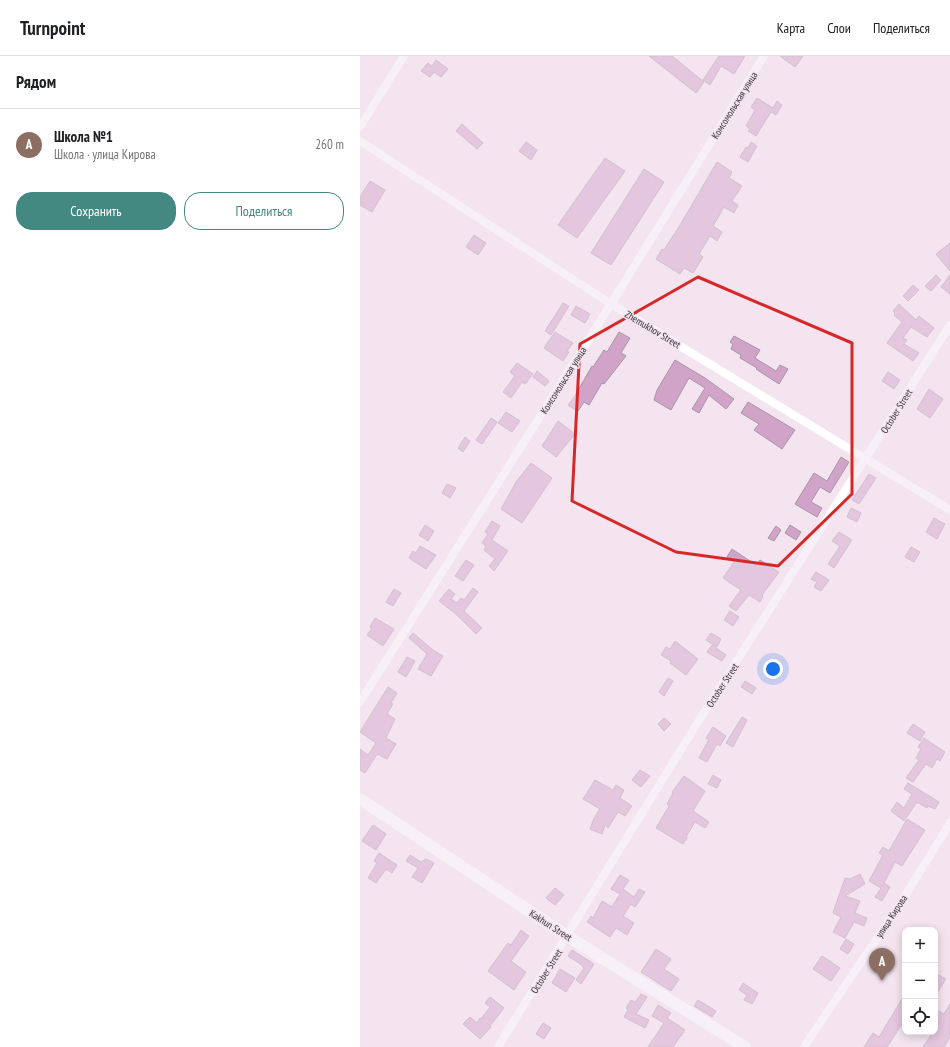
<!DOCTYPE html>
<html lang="ru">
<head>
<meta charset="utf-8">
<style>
	body { margin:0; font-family:"PT Sans Narrow",sans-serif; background:#f6f6f6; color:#202124 }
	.controls { position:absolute; right:12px; bottom:12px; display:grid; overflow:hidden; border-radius:8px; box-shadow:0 2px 10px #0003 }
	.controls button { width:36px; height:36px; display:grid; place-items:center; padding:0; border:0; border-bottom:1px solid #e0e0e0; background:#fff; color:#202124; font:20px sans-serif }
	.you { position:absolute; left:413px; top:613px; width:14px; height:14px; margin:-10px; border:3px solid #fff; border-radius:50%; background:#1a73e8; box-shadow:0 0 0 6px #1a73e833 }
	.badge { display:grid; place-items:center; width:26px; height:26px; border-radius:50%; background:#438981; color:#fff; font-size:13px; font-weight:700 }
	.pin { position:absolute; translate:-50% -33px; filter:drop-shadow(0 1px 2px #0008) }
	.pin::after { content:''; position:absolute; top:21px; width:14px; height:12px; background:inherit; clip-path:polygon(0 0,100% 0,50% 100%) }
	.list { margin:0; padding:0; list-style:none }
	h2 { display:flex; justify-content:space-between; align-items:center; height:52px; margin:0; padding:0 16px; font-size:17px }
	h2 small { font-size:13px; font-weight:400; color:#757577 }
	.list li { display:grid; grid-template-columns:26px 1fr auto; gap:12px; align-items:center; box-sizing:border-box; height:72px; padding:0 16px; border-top:1px solid #e0e0e0 }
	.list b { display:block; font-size:15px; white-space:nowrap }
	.list p { margin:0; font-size:13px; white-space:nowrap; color:#757577 }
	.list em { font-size:13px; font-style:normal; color:#757577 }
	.actions { display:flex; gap:8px; padding:12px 16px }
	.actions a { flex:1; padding:9px 0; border:1px solid #438981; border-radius:16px; text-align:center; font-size:14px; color:#438981 }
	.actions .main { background:#438981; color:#fff }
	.icon { flex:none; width:22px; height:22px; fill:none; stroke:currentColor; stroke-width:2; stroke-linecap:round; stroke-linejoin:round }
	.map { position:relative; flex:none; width:590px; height:991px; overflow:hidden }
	header { display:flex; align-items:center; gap:24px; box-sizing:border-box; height:56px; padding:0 20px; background:#fff; border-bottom:1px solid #e0e0e0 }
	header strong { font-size:19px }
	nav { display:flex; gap:22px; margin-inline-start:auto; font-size:14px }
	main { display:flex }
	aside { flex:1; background:#fff }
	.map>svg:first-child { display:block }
	.building { fill:#d2a3c9; stroke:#a697a3 }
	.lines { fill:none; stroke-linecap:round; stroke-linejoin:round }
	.street { stroke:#fff; stroke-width:8 }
	.secondary { stroke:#fff; stroke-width:12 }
	.marked { fill:none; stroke:#d62828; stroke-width:3; stroke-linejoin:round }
	.labels { text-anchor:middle; stroke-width:3; stroke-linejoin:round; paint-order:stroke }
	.street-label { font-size:10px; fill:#373136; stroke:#f3e4f0 }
</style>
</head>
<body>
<header>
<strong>Turnpoint</strong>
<nav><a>Карта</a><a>Слои</a><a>Поделиться</a></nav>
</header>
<main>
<aside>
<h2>Рядом<small></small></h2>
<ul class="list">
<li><span class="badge" style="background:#8d6e63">A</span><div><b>Школа №1</b><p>Школа · улица Кирова</p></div><em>260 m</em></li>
</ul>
<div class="actions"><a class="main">Сохранить</a><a>Поделиться</a></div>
</aside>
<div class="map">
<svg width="590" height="991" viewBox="0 0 590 991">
	<rect width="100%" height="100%" fill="#f3e4f0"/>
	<g class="building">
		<polygon points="289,0 312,0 344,26 336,37"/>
		<polygon points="359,0 385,0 374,18 361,10 350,29 343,24"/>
		<polygon points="420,0 443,0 435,11"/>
		<polygon points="76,4 88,13 81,21 74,16 70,21 61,15 68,7 72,10"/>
		<polygon points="397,42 413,52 417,45 422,49 416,59 411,56 396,80 388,75 390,73 386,70 395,54 391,51"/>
		<polygon points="102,68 123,87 117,93 96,75"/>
		<polygon points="166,86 177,94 171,104 159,95"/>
		<polygon points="391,86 397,90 388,106 380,101 386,91 388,92"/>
		<polygon points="245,102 265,115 217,182 198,169"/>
		<polygon points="357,106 372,116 369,122 382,130 372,145 378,149 374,157 364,151 353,170 362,176 357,185 350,180 339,198 343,201 333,217 324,212 320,218 296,203 302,193 304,194 320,169"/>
		<polygon points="284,113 304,126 251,209 231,197"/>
		<polygon points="10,125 25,134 12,156 0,149 0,141"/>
		<polygon points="114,179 126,187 118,199 106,191"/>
		<polygon points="590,187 590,215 576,198"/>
		<polygon points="576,219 581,224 571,235 565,230"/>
		<polygon points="590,219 590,238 581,231"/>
		<polygon points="553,229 559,234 548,245 543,240"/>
		<polygon points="203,247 209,250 191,279 185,275"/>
		<polygon points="539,248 556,264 559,260 574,272 567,281 551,271 543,282 547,284 544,288 559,297 553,305 527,287 542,266 534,259 535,257 533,255"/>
		<polygon points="216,250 230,258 225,267 211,259"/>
		<polygon points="195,276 213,287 207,295 209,296 203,305 184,292"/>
		<polygon points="259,276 270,282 261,297 266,300 244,328 242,327 229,349 224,346 218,355 214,353 208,349 213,343 232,310 233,311 244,294 247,296"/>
		<polygon points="374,280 400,294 395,302 416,315 420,309 428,313 419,328 396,313 397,312 380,302 381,299 371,293 373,288 370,286"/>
		<polygon points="315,304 345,322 374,343 366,353 349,339 339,357 332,353 345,332 329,322 311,354 294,344 297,334"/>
		<polygon points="157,307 173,318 165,328 162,326 151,342 143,336 155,320 150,316"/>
		<polygon points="177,315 189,325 185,330 173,321"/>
		<polygon points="528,316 540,324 534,333 522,325"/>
		<polygon points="569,333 583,343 570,362 557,353"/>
		<polygon points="388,346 435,374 422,393 394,374 399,368 381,357"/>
		<polygon points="146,356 160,365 152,376 138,367"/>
		<polygon points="131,362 137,366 122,388 116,384"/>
		<polygon points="198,365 215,378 196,401 182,390"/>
		<polygon points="105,381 110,385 103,396 98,392"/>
		<polygon points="481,401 489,406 470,437 460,431 451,446 462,452 457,461 435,448 454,417 467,425"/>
		<polygon points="171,407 192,422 162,467 141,453 156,426"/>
		<polygon points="509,418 516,422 499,448 492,444"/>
		<polygon points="87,428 96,432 90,442 82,437"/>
		<polygon points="491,452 501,457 497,466 487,461"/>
		<polygon points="574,462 585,468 577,483 566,476"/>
		<polygon points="132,465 140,470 132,484 148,495 134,515 129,510 135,503 124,494 126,490 122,487 128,478 125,476"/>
		<polygon points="65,469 74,475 68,485 59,479"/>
		<polygon points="430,469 441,476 436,484 425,477"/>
		<polygon points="416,470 421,474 414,485 408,482"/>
		<polygon points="479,476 492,484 474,512 468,508 480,490 472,485"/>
		<polygon points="60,490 76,499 66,513 49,502 53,495 56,497"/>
		<polygon points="551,491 560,496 554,506 545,501"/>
		<polygon points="372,493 396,509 400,504 419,516 402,539 403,540 400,546 389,539 376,555 369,550 381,534 363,522 374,506 367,501"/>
		<polygon points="106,504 114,509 103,525 95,520"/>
		<polygon points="456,516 469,524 461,535 454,531 457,526 451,523"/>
		<polygon points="113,532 118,536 104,555 122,572 116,578 96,558 79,545 89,533 95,538 91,543 97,547 101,542 104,544"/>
		<polygon points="34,533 41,537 33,550 26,546"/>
		<polygon points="370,555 379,561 373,570 364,564"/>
		<polygon points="15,562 34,573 23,590 7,579 12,572 10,571"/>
		<polygon points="53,577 73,594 83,600 71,620 58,613 67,598 49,582"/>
		<polygon points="351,577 361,583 357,591 346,584"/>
		<polygon points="315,585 338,603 326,619 310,607 311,605 301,599 306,591 310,593"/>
		<polygon points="352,589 366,599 362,605 347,596"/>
		<polygon points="47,601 55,605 46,621 38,616"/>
		<polygon points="308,622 313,625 304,640 299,636"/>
		<polygon points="385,625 396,632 392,638 381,631"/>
		<polygon points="28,631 37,637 31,647 33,648 27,658 35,663 26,682 36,688 27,703 17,698 5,717 0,714 0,693 8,699 16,687 0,676"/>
		<polygon points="382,661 387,664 373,691 366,687"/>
		<polygon points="304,662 311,668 304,675 298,668"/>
		<polygon points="553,668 565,676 560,685 547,677"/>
		<polygon points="353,671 366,680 360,690 357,688 347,706 339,702 349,683 346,682"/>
		<polygon points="564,682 585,696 580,705 577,703 572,712 566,708 553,726 546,722 559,704 556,702 561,693 558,691"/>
		<polygon points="280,714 290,720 281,731 272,724"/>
		<polygon points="353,719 361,724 357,732 348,728"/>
		<polygon points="324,720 345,735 333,755 349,766 345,772 335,766 326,781 327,782 323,788 296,772 309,750 307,748 313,737 312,736"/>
		<polygon points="235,724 253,734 256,729 264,734 260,742 272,750 265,760 258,756 248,772 245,769 242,778 230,773 234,762 240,753 223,743"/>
		<polygon points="548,727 579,746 575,753 568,750 567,752 557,746 544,765 531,755 537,746 544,752 552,738 544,733"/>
		<polygon points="547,763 565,774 542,810 535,806 524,827 530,831 522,845 515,841 521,832 509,825 523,799 519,797 523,791 529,795"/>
		<polygon points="13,769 26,778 16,794 2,785"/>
		<polygon points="19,797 37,809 32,817 26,813 16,827 8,822 17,807 14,805"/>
		<polygon points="50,799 61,806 66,803 74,807 62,827 52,821 58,812 46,805"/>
		<polygon points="500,818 505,828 485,840 500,845 495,857 507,862 504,870 494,866 485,882 473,876 481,861 473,857 485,822 490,823"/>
		<polygon points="260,819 269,824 263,833 274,841 279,833 285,836 275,851 271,848 263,860 274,867 267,879 256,872 250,881 227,866 231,860 233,862 242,845 252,851 260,838 251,833"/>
		<polygon points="195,832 204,839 195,849 186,842"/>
		<polygon points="161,874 169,880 151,905 166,916 154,934 128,915 148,887 151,889"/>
		<polygon points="486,883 494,888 488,898 480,893"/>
		<polygon points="296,893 311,903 304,913 319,923 311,935 281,916"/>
		<polygon points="212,894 234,908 221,928 216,924 224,912 222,910 222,909 208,900"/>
		<polygon points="462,900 480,912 471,925 453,913"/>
		<polygon points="200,913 215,922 206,936 192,927"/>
		<polygon points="575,917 586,923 575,940"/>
		<polygon points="383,927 398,937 392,948 384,944 387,939 379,934"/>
		<polygon points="281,938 287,941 276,958 289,964 285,972 264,961 268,954 266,952 271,944 275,946"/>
		<polygon points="545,938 545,963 527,991 504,991 513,977 519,981"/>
		<polygon points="130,941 144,952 130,970 131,971 120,983 103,968 110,961 117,967 120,962 121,963 130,951 125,947"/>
		<polygon points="338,944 356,955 352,961 334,950"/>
		<polygon points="590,948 590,981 584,991 563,991 573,976 575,976 575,973 579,966 575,963 575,953 584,958"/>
		<polygon points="298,949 311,957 307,962 325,974 313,991 288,991 304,967 292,960"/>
		<polygon points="183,967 191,972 184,983 176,978"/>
	</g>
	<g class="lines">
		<g class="street">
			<polyline points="0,71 44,0"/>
			<polyline points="0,85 251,248 590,454"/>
			<polyline points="0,646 251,248 404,0"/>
			<polyline points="138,991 338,666 590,269"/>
			<polyline points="444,991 538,851 590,767"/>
		</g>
		<polyline class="secondary" points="0,743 207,880 385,991"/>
	</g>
	<path d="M0 0H590V991H0ZM338,221L492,287V438L418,510L316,496L212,445L220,288Z" fill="#f3e4f0" fill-opacity=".55" fill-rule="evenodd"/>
	<path class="marked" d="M338,221L492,287V438L418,510L316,496L212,445L220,288Z"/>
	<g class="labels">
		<g class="street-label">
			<text transform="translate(374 49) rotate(-58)" y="4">Комсомольская улица</text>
			<text transform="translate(293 273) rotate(31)" y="4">Zhemukhov Street</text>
			<text transform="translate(203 324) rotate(-58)" y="4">Комсомольская улица</text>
			<text transform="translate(536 355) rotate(-58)" y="4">October Street</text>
			<text transform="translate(362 629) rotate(-57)" y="4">October Street</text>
			<text transform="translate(531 860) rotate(-57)" y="4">улица Кирова</text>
			<text transform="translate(191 869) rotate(33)" y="4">Kakhun Street</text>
			<text transform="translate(186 915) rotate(-58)" y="4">October Street</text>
		</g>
	</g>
</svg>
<div class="controls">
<button>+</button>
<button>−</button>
<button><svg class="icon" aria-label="locate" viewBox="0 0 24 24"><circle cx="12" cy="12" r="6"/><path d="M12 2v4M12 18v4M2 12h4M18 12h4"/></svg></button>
</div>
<div class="you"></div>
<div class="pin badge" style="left:522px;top:925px;background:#8d6e63">A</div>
</div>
</main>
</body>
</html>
